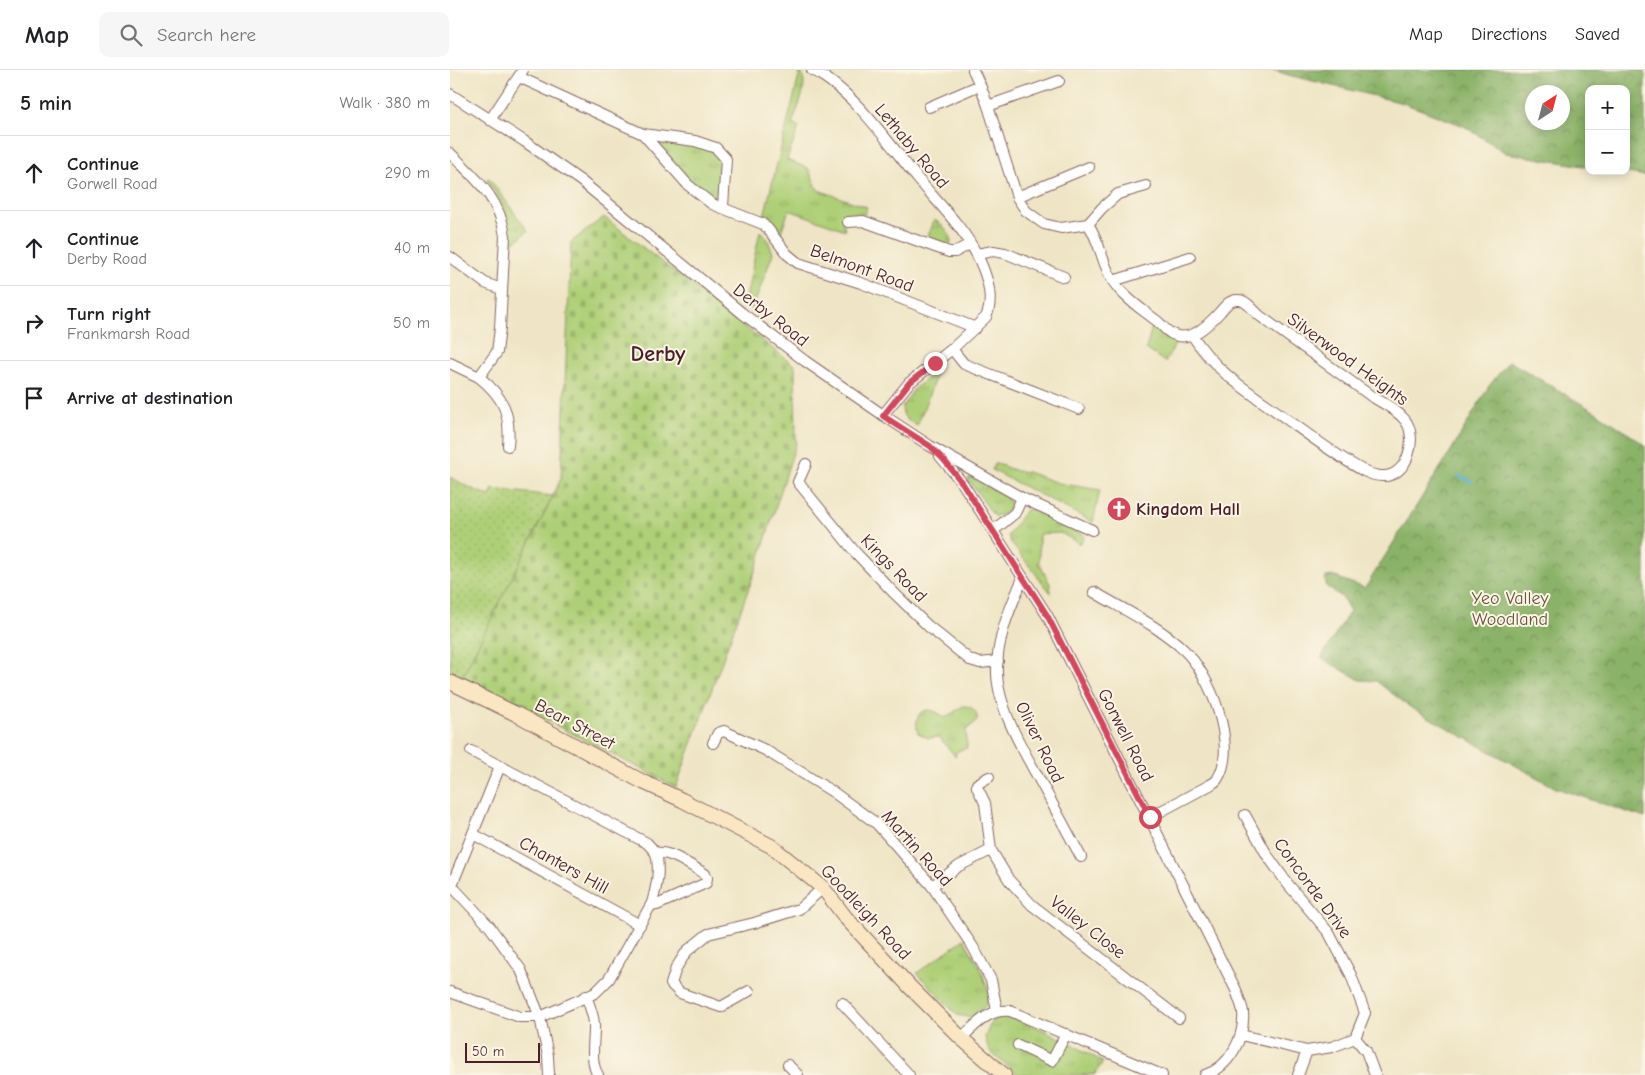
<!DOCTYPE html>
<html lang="en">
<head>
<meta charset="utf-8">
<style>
	body { margin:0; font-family:"Comic Neue",sans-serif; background:#f6f6f6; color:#202124 }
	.controls { position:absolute; right:15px; top:15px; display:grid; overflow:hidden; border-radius:10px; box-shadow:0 2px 12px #0003 }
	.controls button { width:45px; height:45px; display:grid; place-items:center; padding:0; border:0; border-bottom:1px solid #e0e0e0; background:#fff; color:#202124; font:25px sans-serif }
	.compass { position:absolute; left:1075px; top:15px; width:45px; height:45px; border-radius:50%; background:#fff; box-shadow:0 2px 12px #0003; rotate:36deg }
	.scale { position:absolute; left:15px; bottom:12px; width:75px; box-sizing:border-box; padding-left:5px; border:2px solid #4a1f2b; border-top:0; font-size:14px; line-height:18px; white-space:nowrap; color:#4a1f2b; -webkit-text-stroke:4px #fcf5e5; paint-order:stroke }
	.stop { position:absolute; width:15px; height:15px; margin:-11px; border:4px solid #d1495b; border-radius:50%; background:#fff }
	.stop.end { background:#d1495b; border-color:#fff; box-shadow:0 1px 5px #0008 }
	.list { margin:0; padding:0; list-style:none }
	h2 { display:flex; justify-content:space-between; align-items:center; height:65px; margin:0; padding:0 20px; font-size:21px }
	h2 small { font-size:16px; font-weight:400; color:#757577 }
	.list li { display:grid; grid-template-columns:32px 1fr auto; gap:15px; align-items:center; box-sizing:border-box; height:75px; padding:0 20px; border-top:1px solid #e0e0e0 }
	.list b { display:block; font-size:19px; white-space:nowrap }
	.list p { margin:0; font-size:16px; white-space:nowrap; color:#757577 }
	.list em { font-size:16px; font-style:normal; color:#757577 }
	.icon { flex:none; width:28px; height:28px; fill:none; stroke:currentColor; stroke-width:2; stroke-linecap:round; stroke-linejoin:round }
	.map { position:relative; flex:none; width:1195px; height:1005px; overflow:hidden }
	header { display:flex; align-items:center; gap:30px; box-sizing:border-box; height:70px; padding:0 25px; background:#fff; border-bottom:1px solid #e0e0e0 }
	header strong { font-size:24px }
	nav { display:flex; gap:28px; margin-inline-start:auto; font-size:18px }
	.search { width:350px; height:45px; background:#f6f6f6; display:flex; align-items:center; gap:12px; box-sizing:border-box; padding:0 18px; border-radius:10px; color:#757577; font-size:19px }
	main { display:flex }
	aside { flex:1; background:#fff }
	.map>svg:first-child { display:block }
	.grass { fill:url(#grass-tufts); stroke:#7c7751 }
	.forest { fill:url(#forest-crowns); stroke:#6a684a; fill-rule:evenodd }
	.cemetery { fill:url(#cemetery-stones); stroke:#7c7751 }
	.garden { fill:url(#garden-dots); stroke:#7c7751 }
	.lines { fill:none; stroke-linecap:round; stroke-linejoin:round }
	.stream { stroke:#54b6d3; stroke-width:3 }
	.street-casing { stroke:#846461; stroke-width:12 }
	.secondary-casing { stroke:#846461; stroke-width:16 }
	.street { stroke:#fff; stroke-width:10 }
	.secondary { stroke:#fbe6c4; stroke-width:14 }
	.route { stroke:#d1495b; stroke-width:6 }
	.labels { text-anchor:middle; stroke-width:4; stroke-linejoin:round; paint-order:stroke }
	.street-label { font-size:18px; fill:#4a1f2b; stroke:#fcf5e5 }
	.poi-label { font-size:18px; font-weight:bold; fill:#4a1f2b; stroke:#fcf5e5; text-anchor:start }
	.park-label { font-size:18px; fill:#685442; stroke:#fcf5e5 }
	.district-label { font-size:22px; font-weight:bold; fill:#4a1f2b; stroke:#fcf5e5 }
</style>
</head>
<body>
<header>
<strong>Map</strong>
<div class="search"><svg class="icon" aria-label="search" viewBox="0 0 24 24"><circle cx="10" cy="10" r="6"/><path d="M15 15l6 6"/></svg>Search here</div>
<nav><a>Map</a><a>Directions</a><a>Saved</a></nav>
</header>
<main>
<aside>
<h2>5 min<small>Walk · 380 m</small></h2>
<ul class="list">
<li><svg class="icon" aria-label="ahead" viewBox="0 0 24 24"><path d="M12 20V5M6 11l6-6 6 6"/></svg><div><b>Continue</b><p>Gorwell Road</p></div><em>290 m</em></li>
<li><svg class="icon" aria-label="ahead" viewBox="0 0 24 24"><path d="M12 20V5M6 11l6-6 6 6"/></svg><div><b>Continue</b><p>Derby Road</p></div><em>40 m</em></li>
<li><svg class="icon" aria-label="right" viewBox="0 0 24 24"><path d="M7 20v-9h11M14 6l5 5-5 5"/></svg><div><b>Turn right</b><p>Frankmarsh Road</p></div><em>50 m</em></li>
<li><svg class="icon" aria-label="arrive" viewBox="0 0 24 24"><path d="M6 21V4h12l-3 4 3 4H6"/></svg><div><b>Arrive at destination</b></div></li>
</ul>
</aside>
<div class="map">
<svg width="1195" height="1005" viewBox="0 0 1195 1005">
	<defs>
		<pattern id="grass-tufts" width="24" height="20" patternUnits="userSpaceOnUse" patternTransform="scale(1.25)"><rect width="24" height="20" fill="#aecf77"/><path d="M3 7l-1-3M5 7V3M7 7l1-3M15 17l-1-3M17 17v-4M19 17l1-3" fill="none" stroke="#97b167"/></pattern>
		<pattern id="forest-crowns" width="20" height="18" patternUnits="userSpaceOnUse" patternTransform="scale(1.25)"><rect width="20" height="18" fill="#8ab268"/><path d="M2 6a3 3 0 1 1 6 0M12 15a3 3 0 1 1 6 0" fill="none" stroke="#739056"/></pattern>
		<pattern id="cemetery-stones" width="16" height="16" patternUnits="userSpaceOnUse" patternTransform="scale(1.25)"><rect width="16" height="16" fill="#aecf77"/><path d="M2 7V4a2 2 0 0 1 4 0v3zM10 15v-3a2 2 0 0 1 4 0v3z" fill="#97b167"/></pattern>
		<pattern id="garden-dots" width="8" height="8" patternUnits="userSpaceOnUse" patternTransform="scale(1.25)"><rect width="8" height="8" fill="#aecf77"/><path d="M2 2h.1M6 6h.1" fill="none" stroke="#97b167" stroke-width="1.8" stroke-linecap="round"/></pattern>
	</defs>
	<rect width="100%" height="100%" fill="#fcf5e5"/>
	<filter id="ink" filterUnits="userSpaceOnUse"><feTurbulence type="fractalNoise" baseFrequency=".02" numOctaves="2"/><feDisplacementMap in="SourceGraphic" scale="10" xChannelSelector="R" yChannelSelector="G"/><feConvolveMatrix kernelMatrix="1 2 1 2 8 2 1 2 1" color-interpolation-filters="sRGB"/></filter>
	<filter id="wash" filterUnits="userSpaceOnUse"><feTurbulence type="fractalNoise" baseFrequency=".0096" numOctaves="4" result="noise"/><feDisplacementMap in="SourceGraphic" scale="20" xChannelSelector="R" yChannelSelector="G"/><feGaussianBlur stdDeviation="1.12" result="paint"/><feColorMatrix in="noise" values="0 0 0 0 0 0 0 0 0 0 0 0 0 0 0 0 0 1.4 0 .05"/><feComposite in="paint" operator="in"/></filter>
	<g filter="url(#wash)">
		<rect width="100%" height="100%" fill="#efe5c6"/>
		<g class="grass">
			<path d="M350,2C361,12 346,41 342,54L349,57L337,90L358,98L368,120L417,137L414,145L406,142L404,146L393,149L395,160L339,140L330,165L324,156L314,146Z"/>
			<polygon points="194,64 245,71 275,89 272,137 262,133"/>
			<path d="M39,108L78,161L62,174C60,148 52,130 36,110Z"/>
			<path d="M484,150C492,154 502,163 501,173L498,175L477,168Z"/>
			<polygon points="310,161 317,168 323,183 303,238 299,238 295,233"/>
			<polygon points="702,257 712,266 727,271 715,292 696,279"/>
			<path d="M484,303L486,304L483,314L467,356C457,350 453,349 452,337L465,318Z"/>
			<polygon points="545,393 566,401 577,402 608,413 650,420 643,452 542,400"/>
			<polygon points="520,407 556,426 560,433 558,441 551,445 544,446 518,409"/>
			<polygon points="579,439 584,440 635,466 630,474 611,463 589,464 589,493 600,514 601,523 561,473 558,466 575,441"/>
			<path d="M513,636C523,636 528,642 527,651L516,660L517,678L507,681L505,686L489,667L478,668L468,663C462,640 478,633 495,648Z"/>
			<polygon points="514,869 531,899 538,920 537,934 523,948 507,945 467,903"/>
			<path d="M554,946C591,956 620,973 653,992L644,1005H568L539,981L535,967L542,951Z"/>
		</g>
		<g class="forest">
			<path d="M823,0H1195V106L1167,101H1176V19H1139V97L1056,83L1014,56L953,33L838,5ZM1082,22H1112V52H1082Z"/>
			<polygon points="1059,291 1154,347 1195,375 1195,748 1106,718 960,637 926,611 910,610 871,588 900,541 892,527 877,517 875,510 876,507 883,506 915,518 1002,379 1039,316"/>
		</g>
		<polygon class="cemetery" points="154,147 345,296 346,373 308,493 226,717 12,607 111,409 121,172"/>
		<polygon class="garden" points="0,407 20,418 40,426 43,419 103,426 12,607 0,601"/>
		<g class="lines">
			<polyline class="stream" points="1009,406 1022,412"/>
		</g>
	</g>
	<g filter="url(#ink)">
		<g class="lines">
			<defs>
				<g id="street">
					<path d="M362,0C403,20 439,74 468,109C488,133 513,157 527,185C536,203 545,228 536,247L502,279L459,313L433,345"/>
					<path d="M523,0L530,15L538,36L567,127L576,141L594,154L611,158L638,154C652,174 652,200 669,219C680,232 694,241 707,251C712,255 716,261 722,264C741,273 758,255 770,242C775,236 780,229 789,230C796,230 804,241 810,246L921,326C933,333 946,339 955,350C969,368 957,408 932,406C926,406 920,404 914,401C888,387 863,368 838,350C818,335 796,321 777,305C763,293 752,280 742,265"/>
					<polyline points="69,7 193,64 238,115 262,134 313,154 318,159 337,184 348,193 411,213 526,258"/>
					<polyline points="0,24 74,71 131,111 292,243 355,291 433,345 480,376 572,428 642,460"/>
					<polyline points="538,36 609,11"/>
					<polyline points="479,37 530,15"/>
					<polyline points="40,50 73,0"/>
					<polyline points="193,64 245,71 266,78 276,89 273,137"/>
					<path d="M0,83C25,108 50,128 55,166L50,258L47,282L29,307L0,293"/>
					<polyline points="567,127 639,97"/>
					<polyline points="398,152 413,151 499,182 505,182 520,174"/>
					<polyline points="638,154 652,138 668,124 696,116"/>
					<polyline points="527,184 543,181 555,183 614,207"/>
					<polyline points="0,187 35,213 51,219"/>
					<polyline points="663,211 740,187"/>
					<polyline points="502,279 514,294 629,339"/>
					<path d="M29,307C54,327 61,344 58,376"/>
					<path d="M490,386L513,414L597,545L786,920C788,927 792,935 793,942C795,967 780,997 755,1005"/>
					<polyline points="356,394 348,412 405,482 444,523 478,556 520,590 530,593 548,591"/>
					<polyline points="544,460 565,443 572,428"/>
					<path d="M573,508C560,538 546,570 547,603C548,638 573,680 589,709C603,735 617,761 631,787"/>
					<path d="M644,522C674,540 709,556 734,580C760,604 788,675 768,708C767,711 763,713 760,715L700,747"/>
					<polyline points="263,673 268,663 274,661 315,680 383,722 427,754 482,816 523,877 541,910 547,941"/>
					<polyline points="21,681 50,696"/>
					<polyline points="539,707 527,714 527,717 535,733 541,780"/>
					<polyline points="23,764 190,855"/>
					<polyline points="0,814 40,857 71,900 90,947 98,986 99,1005"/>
					<polyline points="482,816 509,796 541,780 559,810 582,835 729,948"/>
					<path d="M202,833C207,815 210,801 206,783"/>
					<polyline points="299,921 271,937 230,923 221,914 226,898 237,881 258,864 304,853 349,839 373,818"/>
					<path d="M0,922L70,947H90L145,923L159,909L202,833L207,835L256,813L257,808L255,804C241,796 222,781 206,783L197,773L50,696L2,815"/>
					<path d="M136,926C139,934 143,944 144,953C145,969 139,991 148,1005"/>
					<polyline points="392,933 459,1005"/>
					<polyline points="791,965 857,981 882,977 905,968 915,943 901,905 879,863 837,813 817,785 795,745"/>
					<path d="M511,968C527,954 538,939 560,941L712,1005"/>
					<polyline points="905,968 916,981 925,1005"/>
					<polyline points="568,975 602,991 616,964"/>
					<polyline points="338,995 348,1005"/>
					<polyline points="848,1005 857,981"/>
				</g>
				<polyline id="secondary" points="0,612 66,644 193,712 232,730 321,776 373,818 396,848 461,918 511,968 554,1005"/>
			</defs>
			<use href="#street" class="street-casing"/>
			<use href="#secondary" class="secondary-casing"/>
			<use href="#street" class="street"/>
			<use href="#secondary" class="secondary"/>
		</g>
	</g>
	<g class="lines" filter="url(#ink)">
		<polyline class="route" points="485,293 459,313 433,346 480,376 494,390 513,414 597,545 700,747"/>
	</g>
	<defs>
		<symbol id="church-disc" viewBox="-11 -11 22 22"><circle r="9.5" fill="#d1495b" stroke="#fcf5e5"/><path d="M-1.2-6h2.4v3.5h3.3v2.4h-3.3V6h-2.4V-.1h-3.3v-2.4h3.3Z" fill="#fff"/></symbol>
	</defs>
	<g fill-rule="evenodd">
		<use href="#church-disc" x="655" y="425" width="28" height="28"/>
	</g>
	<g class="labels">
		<g class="street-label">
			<text transform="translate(462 76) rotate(50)" y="6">Lethaby Road</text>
			<text transform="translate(412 198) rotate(20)" y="6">Belmont Road</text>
			<text transform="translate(321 245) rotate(38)" y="6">Derby Road</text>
			<text transform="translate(898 289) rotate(36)" y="6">Silverwood Heights</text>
			<text transform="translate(444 498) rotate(46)" y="6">Kings Road</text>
			<text transform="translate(125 654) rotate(28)" y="6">Bear Street</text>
			<text transform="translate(676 665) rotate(63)" y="6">Gorwell Road</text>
			<text transform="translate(590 672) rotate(64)" y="6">Oliver Road</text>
			<text transform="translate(467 778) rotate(48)" y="6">Martin Road</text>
			<text transform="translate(114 795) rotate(29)" y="6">Chanters Hill</text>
			<text transform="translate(863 818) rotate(54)" y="6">Concorde Drive</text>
			<text transform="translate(416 842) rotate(47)" y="6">Goodleigh Road</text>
			<text transform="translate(638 857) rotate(38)" y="6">Valley Close</text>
		</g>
		<g class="poi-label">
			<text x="686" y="445">Kingdom Hall</text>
		</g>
		<g class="park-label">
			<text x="1060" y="534">Yeo Valley<tspan x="1060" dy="21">Woodland</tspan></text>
		</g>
		<g class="district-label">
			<text x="208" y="291">Derby</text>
		</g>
	</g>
</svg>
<div class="controls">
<button>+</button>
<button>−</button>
</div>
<svg class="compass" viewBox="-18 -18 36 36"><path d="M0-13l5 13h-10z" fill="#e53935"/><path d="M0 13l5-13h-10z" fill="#757577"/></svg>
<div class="scale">50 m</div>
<div class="stop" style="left:700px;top:747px"></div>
<div class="stop end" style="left:485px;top:293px"></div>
</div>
</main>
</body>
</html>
